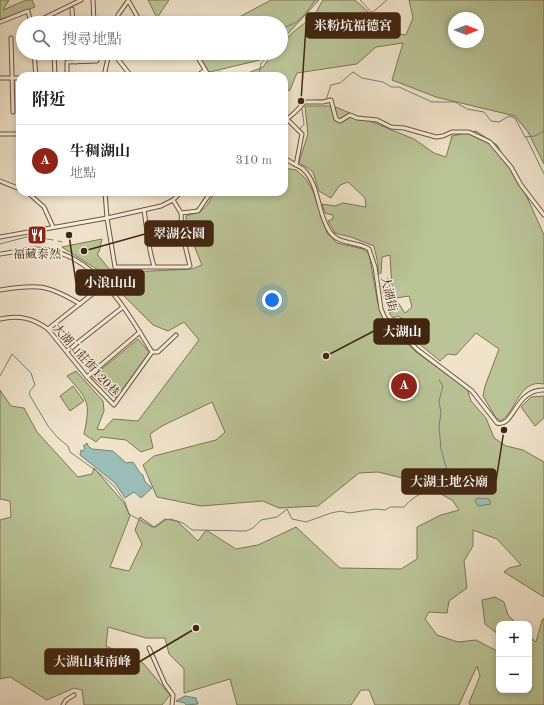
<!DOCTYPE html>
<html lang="zh-TW">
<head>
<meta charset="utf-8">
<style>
	body { margin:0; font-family:"Old Standard TT","Noto Serif TC",serif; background:#f6f6f6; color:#202124 }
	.controls { position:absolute; right:12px; bottom:12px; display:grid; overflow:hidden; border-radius:8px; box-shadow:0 2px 6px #0003 }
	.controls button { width:36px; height:36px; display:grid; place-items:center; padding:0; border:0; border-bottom:1px solid #e0e0e0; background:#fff; color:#202124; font:20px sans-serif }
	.compass { position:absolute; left:448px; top:12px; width:36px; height:36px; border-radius:50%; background:#fff; box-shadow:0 2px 6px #0003; rotate:90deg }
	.you { position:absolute; left:272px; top:300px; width:14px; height:14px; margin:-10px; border:3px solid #fff; border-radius:50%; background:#1a73e8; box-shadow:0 0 0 6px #1a73e833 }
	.badge { display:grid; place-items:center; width:26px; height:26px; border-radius:50%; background:#8f2418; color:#fff; font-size:13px; font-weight:700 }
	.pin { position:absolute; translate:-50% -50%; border:2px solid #fff; box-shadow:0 1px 4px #0006 }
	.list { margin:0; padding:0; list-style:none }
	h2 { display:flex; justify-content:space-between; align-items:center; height:52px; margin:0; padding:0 16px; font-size:17px }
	h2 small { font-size:13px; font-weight:400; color:#757577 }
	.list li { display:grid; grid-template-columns:26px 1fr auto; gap:12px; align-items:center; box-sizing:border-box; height:72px; padding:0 16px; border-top:1px solid #e0e0e0 }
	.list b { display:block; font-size:15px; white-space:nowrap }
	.list p { margin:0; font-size:13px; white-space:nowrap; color:#757577 }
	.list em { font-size:13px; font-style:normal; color:#757577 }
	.icon { flex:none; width:22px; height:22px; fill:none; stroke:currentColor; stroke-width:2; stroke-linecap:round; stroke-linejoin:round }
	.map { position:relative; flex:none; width:544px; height:705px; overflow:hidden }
	.search { position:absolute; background:#fff; box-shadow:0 2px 6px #0003; left:16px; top:16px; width:272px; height:44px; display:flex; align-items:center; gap:10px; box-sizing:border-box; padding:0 14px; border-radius:22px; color:#757577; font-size:15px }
	.panel { position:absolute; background:#fff; box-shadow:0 2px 6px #0003; left:16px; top:72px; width:272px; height:124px; border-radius:12px }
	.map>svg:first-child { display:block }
	.green { fill:#bac497; stroke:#7e7554; fill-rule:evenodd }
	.water { fill:#9abeb7; stroke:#778174 }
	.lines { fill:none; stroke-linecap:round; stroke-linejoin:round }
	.stream { stroke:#778174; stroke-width:1 }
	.minor-casing { stroke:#6e553e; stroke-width:5 }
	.minor { stroke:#f5eddd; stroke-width:3 }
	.labels { text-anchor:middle; stroke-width:3; stroke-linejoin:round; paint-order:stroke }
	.poi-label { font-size:12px; fill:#422610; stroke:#f5eddd }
	.street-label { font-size:12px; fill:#422610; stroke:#f5eddd }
	.leader { fill:none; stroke:#422610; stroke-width:1.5 }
	.callout-dot { fill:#422610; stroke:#f5eddd; stroke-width:1.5 }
	.callout { fill:#422610; stroke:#422610; stroke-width:1.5 }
	.callout-label { font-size:13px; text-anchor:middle; font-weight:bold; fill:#fff }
</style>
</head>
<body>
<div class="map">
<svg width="544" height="705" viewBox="0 0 544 705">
	<rect width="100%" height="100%" fill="#f0e3ca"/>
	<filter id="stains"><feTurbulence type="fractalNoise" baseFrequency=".005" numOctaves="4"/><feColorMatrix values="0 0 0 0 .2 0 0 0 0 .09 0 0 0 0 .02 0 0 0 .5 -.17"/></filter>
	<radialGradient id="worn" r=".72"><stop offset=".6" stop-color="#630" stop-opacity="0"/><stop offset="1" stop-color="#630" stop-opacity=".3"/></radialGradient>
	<g class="green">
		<polygon points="0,0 9,0 3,10 26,0 32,0 35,7 0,21"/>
		<polygon points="148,0 169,0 157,18"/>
		<polygon points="271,0 319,0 281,41 281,23 228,23"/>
		<path d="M323,0H355L377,20L382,32L406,35L413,18L409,0H544V164L528,132L515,116L436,97L392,80L403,43L376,47L357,64L297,73L290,90L284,92V76H221L218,72L243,75L263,67L273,53H281C281,35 305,26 315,14C318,10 320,4 323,0ZM454,18H478V42H454Z"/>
		<polygon points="196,53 270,53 264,59 210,72 205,70"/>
		<path d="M305,106H333L414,139L434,153L446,157L452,136L476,131L497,145L527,197L544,235V384C519,379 517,410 501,421L496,418L483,396L485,386L499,349L476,333L456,355L448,354L440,361L411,337L412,325L398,316L393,318L389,313L393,311L392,302L397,301L405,313L412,307L409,296L396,298L392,295H386L385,300L381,286L392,289L390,255L382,257L381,273L378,274V264L374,246L351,237L335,233L328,221L333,219V215L325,213L322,204L335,206L343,203L366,207L365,198L348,182L340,185L331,198L319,191L313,172L299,162L308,134Z"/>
		<path d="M284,168L296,170L306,179L313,191L327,233L337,243L363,249L369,254L378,304L388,325L416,352L467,389L471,401L486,418L494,438L506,446L523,450L544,462V597L504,572L509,568L521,565L497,539L473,530V546L464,561L467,588L449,601L447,613L429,612L425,619L437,635L458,642L476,640L499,652V690H529V636L536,642L542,620L544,618V705H470L469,703L480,676L477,666L459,705H375L369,690H361L351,705H237L230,679L184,693V669L169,654L165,638H146L108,627L106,646L143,663L170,695L162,705H84L82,690L74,688L47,700L10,677L0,679V520L11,517L10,501L0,499V390L11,406L24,408L37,432L78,477L92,474L94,468L124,503L130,516L110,567L129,571L142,544L135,530L140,517L154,527L165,519L177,521L198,541L206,530L236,549L258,545L296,527L340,568L401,569L417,559V527L441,515L459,510L452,500L419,482L378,472L359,473L318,506L279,508L263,501L201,506L157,497L143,465L154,456L216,440L225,432L212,402L162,426L150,434L153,448L141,452L126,440L101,437L96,442L84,434C91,401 88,400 67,376L76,371L103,401L104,411L97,429L103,430L113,419L138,421L199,340L184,322L168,331L153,325L98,270L62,247L102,239L99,252L97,254L109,269L131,272L192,269L202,265L186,226V216C203,211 207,209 214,192H284Z"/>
		<polygon points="138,339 150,353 116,398 92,377"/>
		<polygon points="73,386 84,401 70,411 60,396"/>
		<polygon points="544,396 544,418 535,426 521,407 531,397"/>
		<polygon points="495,597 504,602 508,615 517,624 499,624 499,635 485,624 482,600"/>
	</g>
	<g class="water">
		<polygon points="87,443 88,446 92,449 113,451 126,463 133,462 140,473 143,475 145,482 152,488 141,498 134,492 125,498 115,483 80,455 81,450 83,451 85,448 83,446"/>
		<polygon points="477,498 489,499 491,504 478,506 475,501"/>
		<polygon points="185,696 196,698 198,704 186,705 185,703 176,701"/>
	</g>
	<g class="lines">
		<g class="stream">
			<polyline points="360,0 371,12 373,12 387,0"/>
			<path d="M281,27C297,27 307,12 315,0"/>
			<polyline points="259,76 261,63 268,57 268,53"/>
			<polyline points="315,100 326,100 331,85 340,83 353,72 362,78 383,82 391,87 399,87 432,102 455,102 467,109 484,112 491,121 499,122 509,116 515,118 525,137 535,136 544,131"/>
			<polyline points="300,129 304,124 302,109"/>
			<polyline points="526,137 544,174"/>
			<polyline points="58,241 62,242"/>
			<polyline points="0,244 30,236 53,240"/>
			<path d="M0,376L12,354L31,373L35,385L30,391L29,394L48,426L58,438L68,446L70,452L98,472L114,486L125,502L129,514L152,527H156L165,520L171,519L183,523L192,530L246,531L253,528L261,520L277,517L287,509L292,519L306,522L331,513L341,511L349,513L376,509L385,510L390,507H404C416,492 437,489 447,470L441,449L439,426L441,413L439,401L443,386L439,380"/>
		</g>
		<defs>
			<g id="minor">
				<polyline points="93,0 94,23"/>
				<polyline points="128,0 141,23"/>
				<polyline points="72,9 73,23"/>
				<polyline points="51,20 52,23"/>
				<polyline points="0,22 28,11 31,23"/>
				<polyline points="34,23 81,0"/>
				<polyline points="116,23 118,15 128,1"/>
				<polyline points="11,38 13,112"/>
				<polyline points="34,53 36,76"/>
				<polyline points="54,53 55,76"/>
				<polyline points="75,53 76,62"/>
				<polyline points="113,53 131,76"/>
				<polyline points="138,53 140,57"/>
				<polyline points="195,53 209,76"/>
				<polyline points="67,76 67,62 97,61 97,53"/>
				<polyline points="104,76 109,53"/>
				<polyline points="197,76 205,70"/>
				<polyline points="0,78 20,78"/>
				<polyline points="287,119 302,134 296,165"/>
				<path d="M284,120C289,119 301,107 304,102H323L331,100L336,119L340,121L350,115L357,118L377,120L391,127L404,128L436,137L443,136L452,132H469L490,142L511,167L521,185L544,215"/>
				<polyline points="0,134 20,134"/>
				<path d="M284,158C290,162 297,165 303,169C320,185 317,214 330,232C339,245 357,241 369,249L375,267L381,309L385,318L418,350L472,391L497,423C514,428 515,389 544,390"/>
				<polyline points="0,181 20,189"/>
				<polyline points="27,192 44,207 53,227"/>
				<polyline points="105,192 107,218 115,267 187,267 190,266 182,233 181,213 173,200"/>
				<path d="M144,210C147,229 148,248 154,266"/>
				<polyline points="181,213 198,211 211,192"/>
				<polyline points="0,237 107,218 161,206 173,200 181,192"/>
				<path d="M0,254C11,253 22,249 33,249C92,247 126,310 152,352"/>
				<path d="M0,290C37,284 47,284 80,304"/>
				<path d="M0,319C19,315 33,318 48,329L87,377L114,405L152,352H158L176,335"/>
				<polyline points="48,329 105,284"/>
				<polyline points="67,351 123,307"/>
				<polyline points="87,377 140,332"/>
				<polyline points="149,648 165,684 173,695 172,705"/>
				<polyline points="63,705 66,700 74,695"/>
			</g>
		</defs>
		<use href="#minor" class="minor-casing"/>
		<use href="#minor" class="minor"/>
	</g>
	<defs>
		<symbol id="restaurant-square" viewBox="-11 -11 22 22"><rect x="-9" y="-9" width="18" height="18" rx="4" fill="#8f2418" stroke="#f5eddd"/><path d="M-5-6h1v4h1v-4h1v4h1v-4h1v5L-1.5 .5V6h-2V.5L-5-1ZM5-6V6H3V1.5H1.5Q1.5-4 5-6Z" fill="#fff"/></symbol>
	</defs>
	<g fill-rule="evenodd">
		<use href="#restaurant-square" x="26" y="224" width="22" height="22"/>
	</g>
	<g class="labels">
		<g class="poi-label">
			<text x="37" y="258">福藏泰然</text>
		</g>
		<g class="street-label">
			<text transform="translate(389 294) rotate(77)" y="4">大湖街</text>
			<text transform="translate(86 360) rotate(48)" y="4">大湖山莊街120巷</text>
		</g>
	</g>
	<path class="leader" d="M301 101L306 26M84 251L145 234M69 235L76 283M326 356L374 331M504 430L496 481M196 628L139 662"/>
	<g class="callout-dot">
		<circle cx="301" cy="101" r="4"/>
		<circle cx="84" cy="251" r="4"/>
		<circle cx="69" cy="235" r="4"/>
		<circle cx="326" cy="356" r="4"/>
		<circle cx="504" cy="430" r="4"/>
		<circle cx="196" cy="628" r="4"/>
	</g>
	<g class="callout">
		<rect x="306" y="13" width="94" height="25" rx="4"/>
		<rect x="145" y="221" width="68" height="25" rx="4"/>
		<rect x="76" y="270" width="68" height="25" rx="4"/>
		<rect x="374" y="319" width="55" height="25" rx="4"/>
		<rect x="402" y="469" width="94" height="25" rx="4"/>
		<rect x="45" y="649" width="94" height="25" rx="4"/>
	</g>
	<g class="callout-label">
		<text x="353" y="30">米粉坑福德宮</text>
		<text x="179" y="238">翠湖公園</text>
		<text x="110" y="287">小浪山山</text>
		<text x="402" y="336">大湖山</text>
		<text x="449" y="486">大湖土地公廟</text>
		<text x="92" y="666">大湖山東南峰</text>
	</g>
	<rect width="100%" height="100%" filter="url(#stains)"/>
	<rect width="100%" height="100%" fill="url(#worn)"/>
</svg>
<div class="controls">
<button>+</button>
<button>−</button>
</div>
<svg class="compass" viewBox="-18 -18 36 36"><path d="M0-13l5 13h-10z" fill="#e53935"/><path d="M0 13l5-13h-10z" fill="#757577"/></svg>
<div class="you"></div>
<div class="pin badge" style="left:404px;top:386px">A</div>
<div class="search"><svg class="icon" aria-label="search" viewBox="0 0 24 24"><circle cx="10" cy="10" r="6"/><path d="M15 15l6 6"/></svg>搜尋地點</div>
<section class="panel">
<h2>附近<small></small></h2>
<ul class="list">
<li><span class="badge">A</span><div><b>牛稠湖山</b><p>地點</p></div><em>310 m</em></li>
</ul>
</section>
</div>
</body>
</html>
